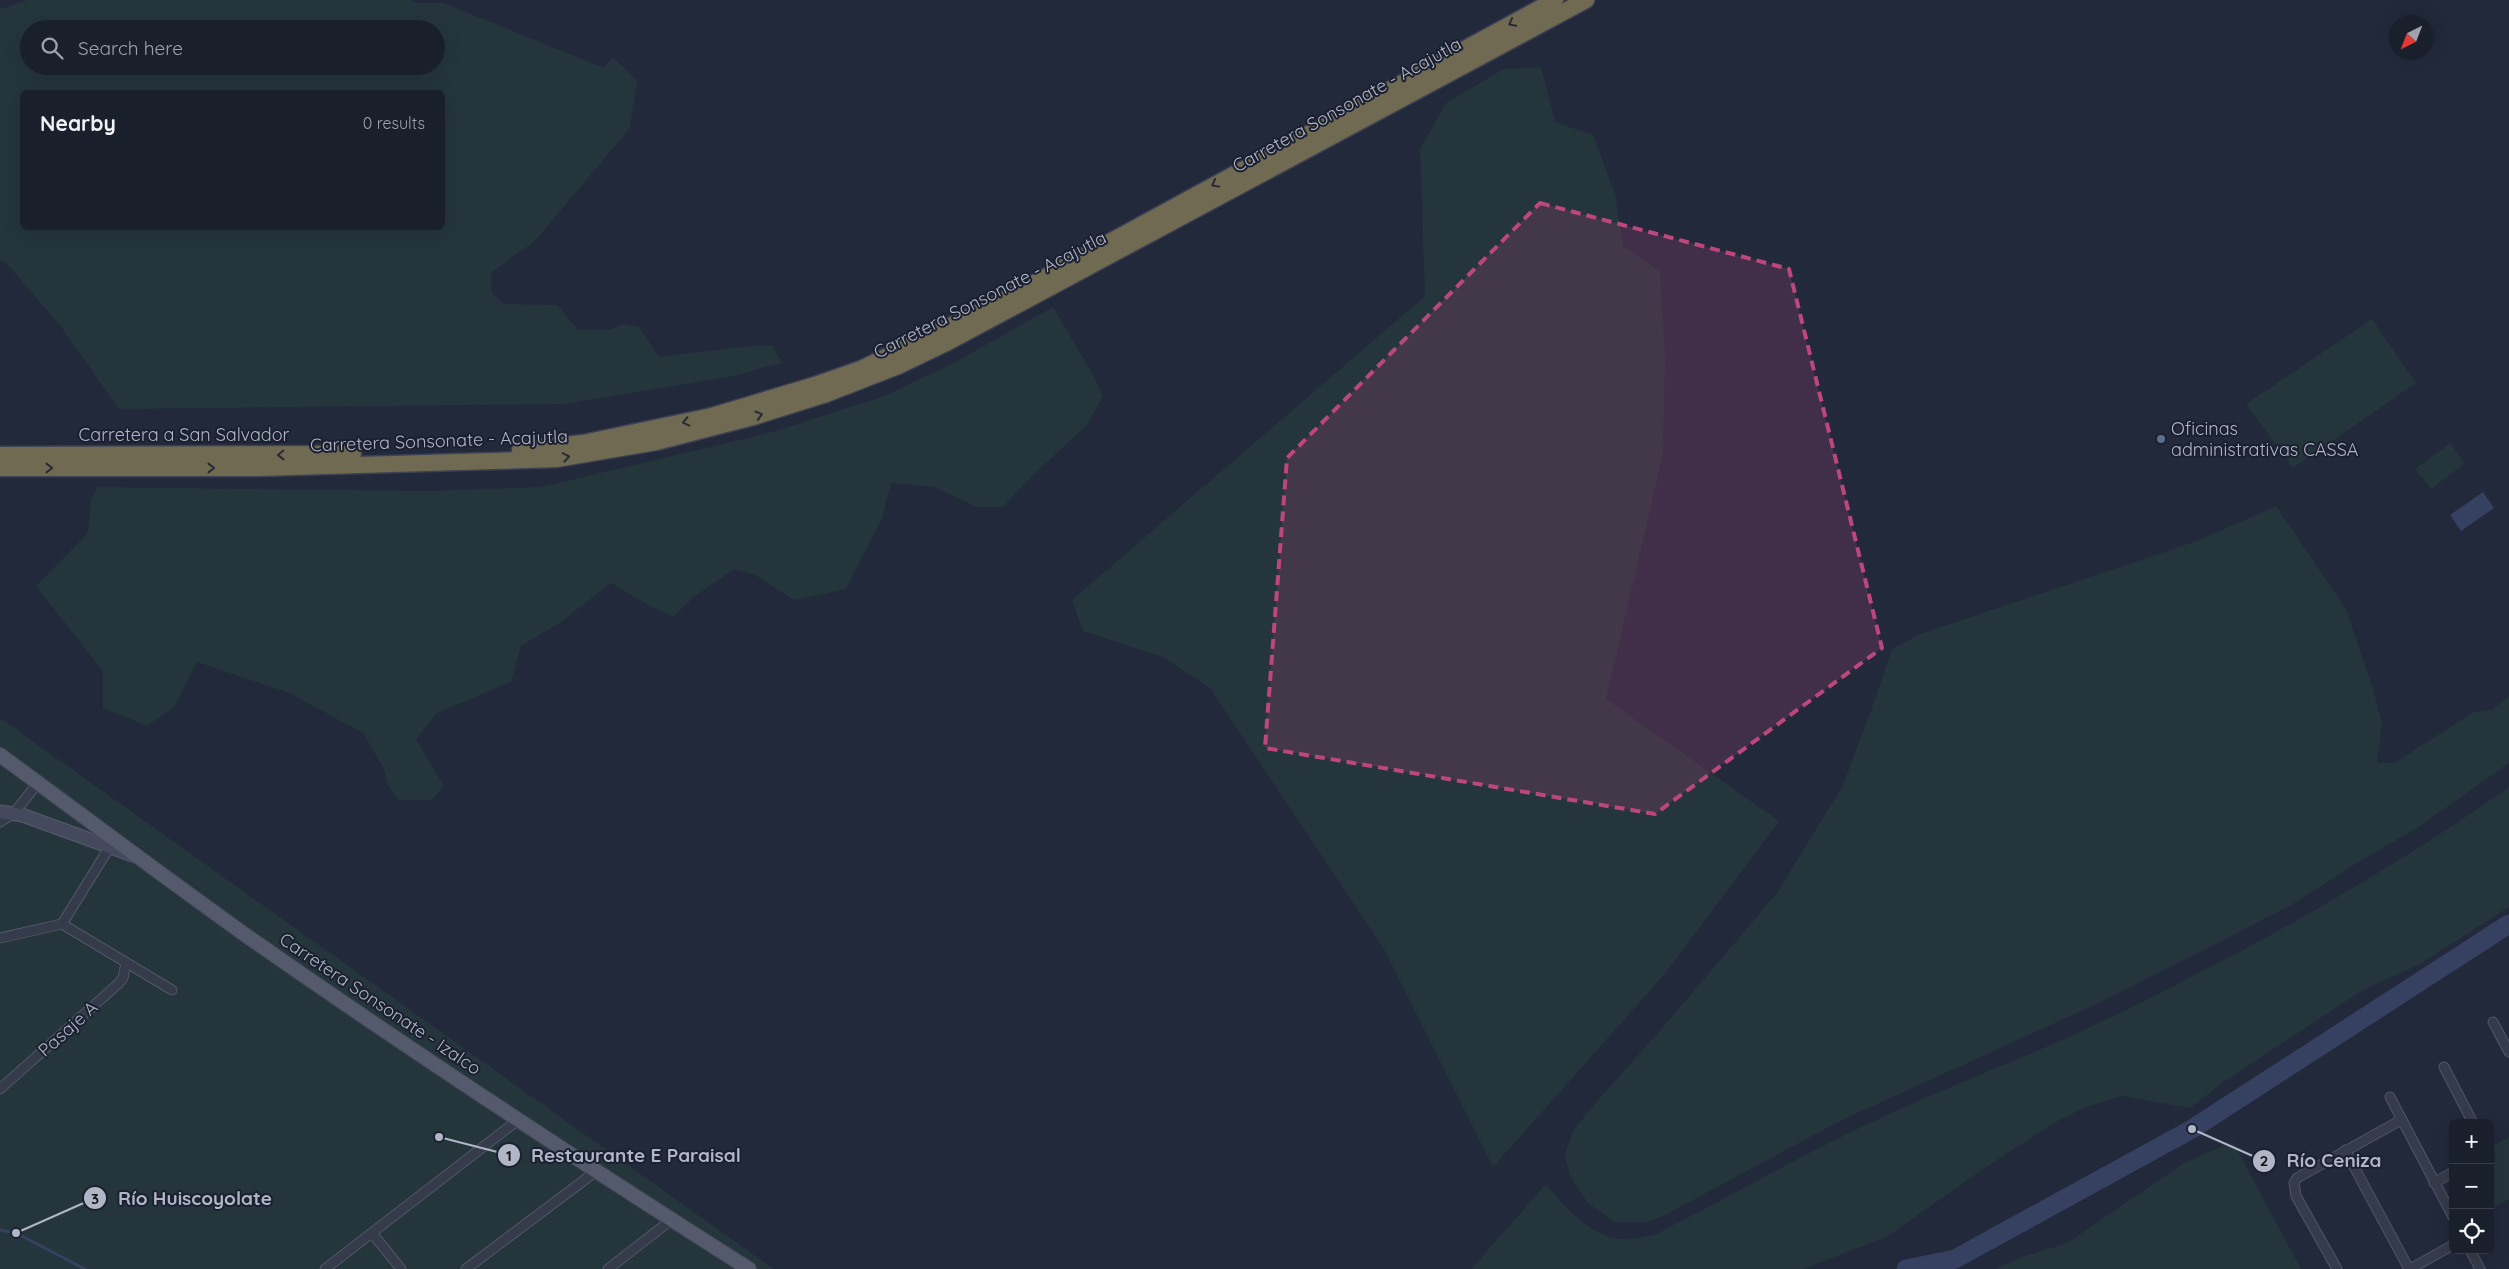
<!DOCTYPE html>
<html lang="en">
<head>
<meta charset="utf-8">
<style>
	body { margin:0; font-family:Quicksand,sans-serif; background:#232734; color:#f1f3f6 }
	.controls { position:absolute; right:15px; bottom:15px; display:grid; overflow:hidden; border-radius:8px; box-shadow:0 5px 20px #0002 }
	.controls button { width:45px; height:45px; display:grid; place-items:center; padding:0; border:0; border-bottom:1px solid #383d48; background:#1a1f2c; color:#f1f3f6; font:25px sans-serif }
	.compass { position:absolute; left:2389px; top:15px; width:45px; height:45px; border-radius:50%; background:#1a1f2c; box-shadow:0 5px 20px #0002; rotate:222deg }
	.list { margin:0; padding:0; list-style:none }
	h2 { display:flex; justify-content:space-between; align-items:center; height:65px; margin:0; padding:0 20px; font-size:21px }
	h2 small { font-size:16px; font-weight:400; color:#9fa2a9 }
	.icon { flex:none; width:28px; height:28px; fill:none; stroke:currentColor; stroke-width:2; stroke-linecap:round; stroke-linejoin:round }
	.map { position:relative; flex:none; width:2509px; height:1269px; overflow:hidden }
	.search { position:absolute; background:#1a1f2c; box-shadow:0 5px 20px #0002; left:20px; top:20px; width:425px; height:55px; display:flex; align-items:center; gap:12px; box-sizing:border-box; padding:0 18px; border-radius:28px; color:#9fa2a9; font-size:19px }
	.panel { position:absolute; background:#1a1f2c; box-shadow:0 5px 20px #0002; left:20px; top:90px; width:425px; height:140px; border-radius:8px }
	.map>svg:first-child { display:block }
	.green { fill:#24353c; fill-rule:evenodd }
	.water { fill:#364162 }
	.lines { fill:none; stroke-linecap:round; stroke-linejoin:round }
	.stream { stroke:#364162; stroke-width:3 }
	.river { stroke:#364162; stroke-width:19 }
	.street-casing { stroke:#515666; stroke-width:11 }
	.secondary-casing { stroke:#515666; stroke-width:15 }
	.primary-casing { stroke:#3f4454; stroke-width:16 }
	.highway-casing { stroke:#3e4353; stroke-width:19 }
	.street { stroke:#363b4b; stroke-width:9 }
	.secondary { stroke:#44495e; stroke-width:12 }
	.primary { stroke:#545a6b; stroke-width:14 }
	.highway { stroke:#716a53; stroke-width:16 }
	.oneway { stroke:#282b35 }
	.marked { fill:#bd477b; fill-opacity:0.2; stroke:#bd477b; stroke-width:4; stroke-dasharray:10 6; stroke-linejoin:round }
	.service-dot { fill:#5c6f8a; stroke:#1b2030; stroke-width:2 }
	.labels { text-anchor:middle; stroke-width:4; stroke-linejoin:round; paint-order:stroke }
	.street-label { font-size:18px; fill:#b1b6c7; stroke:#1b2030 }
	.poi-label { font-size:18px; fill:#b1b6c7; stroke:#1b2030; text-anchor:start }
	.leader { fill:none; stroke:#b1b6c7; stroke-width:2 }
	.callout-dot { fill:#b1b6c7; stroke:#1b2030; stroke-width:2 }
	.mark-label { font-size:15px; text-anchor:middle; font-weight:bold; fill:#111 }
	.callout-label { font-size:19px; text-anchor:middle; font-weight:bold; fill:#b1b6c7; stroke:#1b2030; stroke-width:4; stroke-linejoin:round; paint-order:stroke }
</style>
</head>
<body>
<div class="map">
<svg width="2509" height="1269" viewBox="0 0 2509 1269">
	<rect width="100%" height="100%" fill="#22293b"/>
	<g class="green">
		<path d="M28,0H411L416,3H444L604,68L613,58L637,80L630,128L535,241L491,273L492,293L504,304L557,305L578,330H610L622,324L639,327L659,357L740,347L772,345L782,363L729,377L564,404L119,409L59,324L7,264L0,260V9ZM29,29H436V66H29ZM442,92V228H22V92Z"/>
		<polygon points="1541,67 1555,122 1593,135 1615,194 1623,246 1660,272 1665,355 1663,454 1606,699 1779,821 1664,975 1493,1167 1384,949 1210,688 1163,657 1083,631 1072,600 1425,296 1420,149 1446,103 1504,69"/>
		<polygon points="1053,307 1092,373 1103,396 1087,425 1033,475 1003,507 976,507 935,487 891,483 882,518 846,589 794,600 755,575 734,569 695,596 673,617 650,606 611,583 561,622 521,646 511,682 437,713 416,739 444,786 432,800 399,800 388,785 383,767 363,733 287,692 197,662 175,706 147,726 103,708 103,671 36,586 88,533 91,499 98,487 429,491 541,487 769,433 885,396 959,360"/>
		<polygon points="2372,319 2416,383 2293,468 2246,404"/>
		<polygon points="2450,443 2465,463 2431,489 2415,469"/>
		<polygon points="2276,506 2346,609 2373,689 2382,724 2377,763 2394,763 2474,712 2492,710 2509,696 2509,763 2417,828 2357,863 2288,907 2103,1001 1840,1121 1665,1215 1647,1222 1614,1222 1588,1203 1570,1176 1565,1155 1573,1131 1592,1107 1664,1026 1777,893 1842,787 1871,711 1892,649 1920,634 2197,541"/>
		<polygon points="0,718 774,1269 0,1269"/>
		<path d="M2509,787V907L2420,964L2363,990L2225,1081L2190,1108L2122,1096L2086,1107L2056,1122L1989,1165L1888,1236L1804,1269H1471L1546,1184C1564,1207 1588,1234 1619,1239C1629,1241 1644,1236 1654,1235C1728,1198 1799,1156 1874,1121C1947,1086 2024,1059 2097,1024C2240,955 2379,879 2509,787Z"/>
		<polygon points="2509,1137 2509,1199 2490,1209 2490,1164 2495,1162 2495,1154 2491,1147"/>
		<polygon points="2233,1142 2301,1269 1995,1269 2022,1257 2067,1243 2184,1163"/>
	</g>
	<polygon class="water" points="2483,492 2494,508 2461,531 2450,515"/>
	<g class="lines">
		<polyline class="stream" points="0,1230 16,1233 85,1269"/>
		<polyline class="river" points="1906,1269 1955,1259 2192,1129 2509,924"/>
		<defs>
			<g id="street">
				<polyline points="0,822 14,813 38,783"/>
				<polyline points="62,924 109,848"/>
				<polyline points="0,938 62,924 172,990"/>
				<polyline points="2493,1022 2509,1052"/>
				<polyline points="2444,1067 2473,1123"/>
				<polyline points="0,1089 118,984 123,978 126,963"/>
				<polyline points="2390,1097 2453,1217"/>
				<polyline points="2345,1150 2409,1269"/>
				<polyline points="2434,1183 2453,1172"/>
				<polyline points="372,1233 401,1269"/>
				<polyline points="2470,1250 2480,1269"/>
				<polyline points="325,1269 518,1120"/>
				<polyline points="466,1269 595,1172"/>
				<polyline points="608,1269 671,1220"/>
				<polyline points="2337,1269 2296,1196 2294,1183 2297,1178 2401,1120"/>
				<polyline points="2410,1269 2453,1245"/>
			</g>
			<polyline id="secondary" points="0,812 22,815 135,856"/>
			<path id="primary" d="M0,755C85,817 168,880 254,941C416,1054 582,1163 749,1269"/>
			<g id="highway">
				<polyline points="520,450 583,443 712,416 815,385 861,369 994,305 1555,0"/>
				<polyline points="0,455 353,454"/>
				<polyline points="0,468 258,468 556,459 656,442 753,417 826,394 898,366 948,342 1586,0"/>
			</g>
		</defs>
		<use href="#street" class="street-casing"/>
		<use href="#secondary" class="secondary-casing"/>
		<use href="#primary" class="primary-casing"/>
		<use href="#highway" class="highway-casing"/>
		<use href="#street" class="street"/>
		<use href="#secondary" class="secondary"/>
		<use href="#primary" class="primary"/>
		<use href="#highway" class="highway"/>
	</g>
	<defs><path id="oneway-chevron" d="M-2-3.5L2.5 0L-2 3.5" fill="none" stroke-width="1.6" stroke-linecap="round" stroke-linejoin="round" transform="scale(1.25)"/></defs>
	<g class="oneway">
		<use href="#oneway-chevron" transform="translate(1512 23) rotate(152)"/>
		<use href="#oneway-chevron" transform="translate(1215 184) rotate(151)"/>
		<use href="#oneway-chevron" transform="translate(759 415) rotate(-17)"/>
		<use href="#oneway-chevron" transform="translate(686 422) rotate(167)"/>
		<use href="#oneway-chevron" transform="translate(281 455) rotate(179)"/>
		<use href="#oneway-chevron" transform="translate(566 457) rotate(-10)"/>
		<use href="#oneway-chevron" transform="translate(49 468)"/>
		<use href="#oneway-chevron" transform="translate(211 468)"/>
	</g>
	<path class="marked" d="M1540,203L1789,269L1882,648L1655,814L1265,748L1287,458Z"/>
	<circle class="service-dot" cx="2161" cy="439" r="5"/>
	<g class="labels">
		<g class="street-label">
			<text transform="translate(1347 105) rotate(-29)" y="6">Carretera Sonsonate - Acajutla</text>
			<text transform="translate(990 295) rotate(-27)" y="6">Carretera Sonsonate - Acajutla</text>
			<text x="184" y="441">Carretera a San Salvador</text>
			<text transform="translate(439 441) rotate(-2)" y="6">Carretera Sonsonate - Acajutla</text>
			<text transform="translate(380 1004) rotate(34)" y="6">Carretera Sonsonate - Izalco</text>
			<text transform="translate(68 1029) rotate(-42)" y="6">Pasaje A</text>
		</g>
		<g class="poi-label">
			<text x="2171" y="435">Oficinas<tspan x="2171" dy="21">administrativas CASSA</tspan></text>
		</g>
	</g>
	<path class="leader" d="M439 1137L509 1155M2192 1129L2264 1161M16 1233L95 1198"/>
	<g class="callout-dot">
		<circle cx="439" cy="1137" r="5"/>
		<circle cx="2192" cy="1129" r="5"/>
		<circle cx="16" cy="1233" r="5"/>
		<circle cx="509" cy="1155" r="12"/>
		<circle cx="2264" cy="1161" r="12"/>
		<circle cx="95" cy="1198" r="12"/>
	</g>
	<g class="mark-label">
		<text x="509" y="1161">1</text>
		<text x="2264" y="1166">2</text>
		<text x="95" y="1204">3</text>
	</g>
	<g class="callout-label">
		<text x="636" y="1162">Restaurante E Paraisal</text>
		<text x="2334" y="1167">Río Ceniza</text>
		<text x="195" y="1205">Río Huiscoyolate</text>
	</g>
</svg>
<div class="controls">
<button>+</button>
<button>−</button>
<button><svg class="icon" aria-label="locate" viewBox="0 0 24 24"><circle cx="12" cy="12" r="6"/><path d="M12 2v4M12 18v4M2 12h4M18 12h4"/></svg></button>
</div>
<svg class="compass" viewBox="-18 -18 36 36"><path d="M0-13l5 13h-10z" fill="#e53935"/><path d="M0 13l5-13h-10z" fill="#9fa2a9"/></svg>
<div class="search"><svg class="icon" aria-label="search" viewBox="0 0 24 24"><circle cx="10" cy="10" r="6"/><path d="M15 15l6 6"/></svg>Search here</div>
<section class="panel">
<h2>Nearby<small>0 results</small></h2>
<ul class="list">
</ul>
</section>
</div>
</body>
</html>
